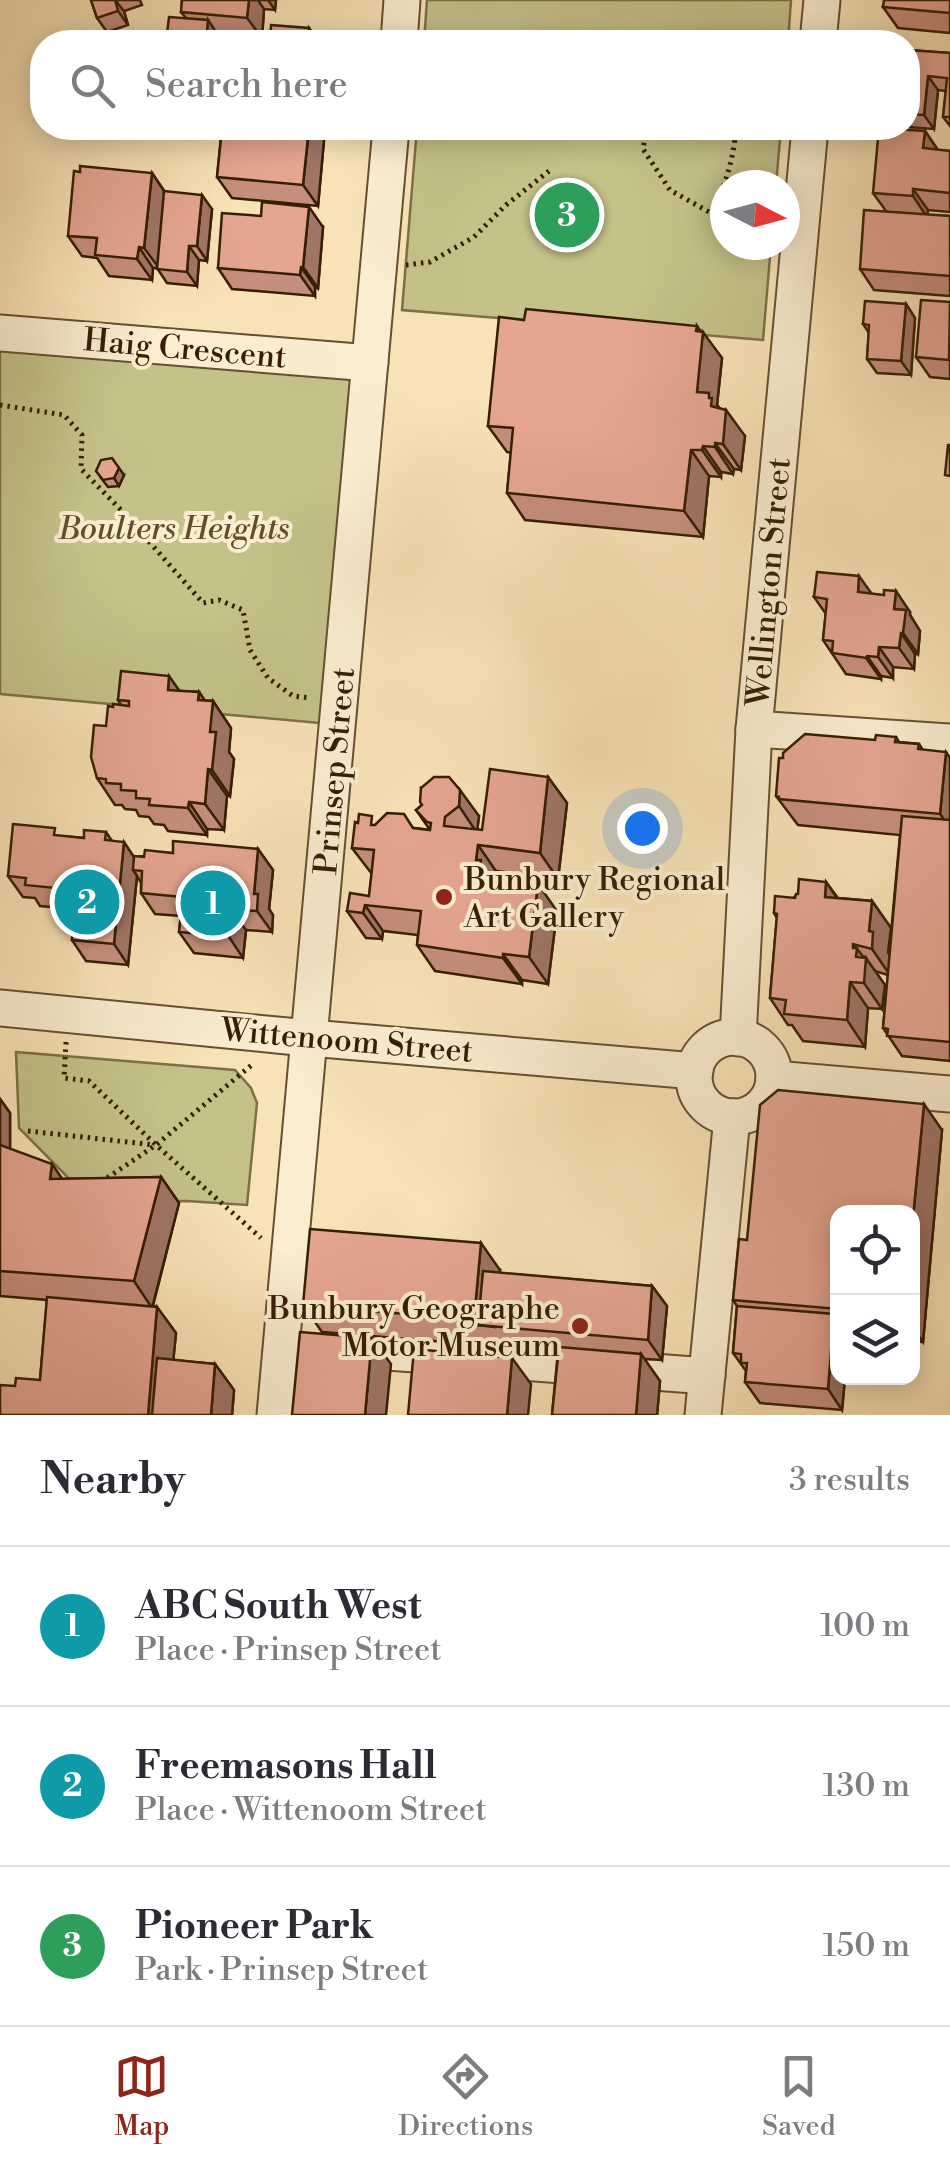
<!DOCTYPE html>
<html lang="en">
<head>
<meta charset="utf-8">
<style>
	body { margin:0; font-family:"Libre Bodoni",serif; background:#f2f2f3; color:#2b2b33 }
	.controls { position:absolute; right:30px; bottom:30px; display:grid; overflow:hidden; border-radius:20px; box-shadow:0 5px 25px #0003 }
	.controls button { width:90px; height:90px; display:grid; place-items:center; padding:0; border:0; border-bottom:2px solid #e1e1e2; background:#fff; color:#2b2b33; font:50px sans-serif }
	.compass { position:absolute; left:710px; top:170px; width:90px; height:90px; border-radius:50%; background:#fff; box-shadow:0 5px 25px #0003; rotate:96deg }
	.you { position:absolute; left:642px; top:828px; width:35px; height:35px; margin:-25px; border:8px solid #fff; border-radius:50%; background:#1a73e8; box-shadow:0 0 0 15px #1a73e833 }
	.badge { display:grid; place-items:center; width:65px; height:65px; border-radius:50%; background:#8f2418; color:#fff; font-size:32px; font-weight:700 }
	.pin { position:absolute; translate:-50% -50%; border:5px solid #fff; box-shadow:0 2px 10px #0006 }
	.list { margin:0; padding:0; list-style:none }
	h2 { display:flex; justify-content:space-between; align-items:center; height:130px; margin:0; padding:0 40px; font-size:42px }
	h2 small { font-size:32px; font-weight:400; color:#7c7c81 }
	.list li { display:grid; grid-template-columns:65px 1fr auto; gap:30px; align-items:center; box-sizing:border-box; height:160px; padding:0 40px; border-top:2px solid #e1e1e2 }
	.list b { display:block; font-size:38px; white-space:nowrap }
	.list p { margin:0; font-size:32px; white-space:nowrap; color:#7c7c81 }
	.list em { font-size:32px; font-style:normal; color:#7c7c81 }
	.icon { flex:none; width:55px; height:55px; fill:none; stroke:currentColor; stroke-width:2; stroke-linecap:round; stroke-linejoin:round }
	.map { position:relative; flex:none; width:950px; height:1415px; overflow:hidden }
	.search { position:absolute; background:#fff; box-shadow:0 5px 25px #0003; left:30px; right:30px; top:30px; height:110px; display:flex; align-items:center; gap:25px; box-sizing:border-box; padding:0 35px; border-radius:40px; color:#7c7c81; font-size:38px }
	.sheet { height:610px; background:#fff }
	nav { display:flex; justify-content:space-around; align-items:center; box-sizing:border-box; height:140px; border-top:2px solid #e1e1e2; background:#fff; font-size:28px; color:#7c7c81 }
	nav a { display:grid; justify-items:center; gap:5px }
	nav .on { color:#8f2418 }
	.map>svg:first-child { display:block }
	.green { fill:#c4c189; stroke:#7d7046; stroke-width:2.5 }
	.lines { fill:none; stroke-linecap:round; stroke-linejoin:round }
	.minor-casing { stroke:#664f30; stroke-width:39 }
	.path { stroke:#361e04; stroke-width:5; stroke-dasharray:2.5 5; stroke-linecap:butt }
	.minor { stroke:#faedd0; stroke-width:35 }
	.wall { fill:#c58e7d; stroke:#361e04; stroke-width:2.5 }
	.shaded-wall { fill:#a07466; stroke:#361e04; stroke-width:2.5 }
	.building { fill:#e5a591; stroke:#361e04; stroke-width:2.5 }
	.poi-dot { fill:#8f2418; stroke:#faedd0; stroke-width:4 }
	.labels { text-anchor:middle; stroke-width:8; stroke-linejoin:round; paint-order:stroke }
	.street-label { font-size:32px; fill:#361e04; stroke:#faedd0 }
	.park-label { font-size:32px; font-style:italic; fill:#614f2c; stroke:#faedd0 }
	.poi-label { font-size:32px; fill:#361e04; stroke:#faedd0; text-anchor:start }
</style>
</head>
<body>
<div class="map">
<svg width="950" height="1415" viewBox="0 0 950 1415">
	<rect width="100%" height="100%" fill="#f8e3b6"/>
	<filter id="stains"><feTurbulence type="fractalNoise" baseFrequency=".002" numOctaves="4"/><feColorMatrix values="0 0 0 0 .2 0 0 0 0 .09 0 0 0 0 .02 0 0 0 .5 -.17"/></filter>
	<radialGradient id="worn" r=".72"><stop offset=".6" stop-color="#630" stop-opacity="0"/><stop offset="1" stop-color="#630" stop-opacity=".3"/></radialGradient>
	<g class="green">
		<polygon points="427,0 791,0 788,42 424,42"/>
		<polygon points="417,128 781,128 776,185 725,185 725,245 771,245 763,340 402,310"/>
		<polygon points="0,335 364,372 330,724 0,694"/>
		<polygon points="16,1052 235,1070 251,1088 257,1103 247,1205 187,1201 92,1202 19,1128"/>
	</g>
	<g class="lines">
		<defs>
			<g id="minor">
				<polyline points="399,42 402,0"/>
				<polyline points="818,42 822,0"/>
				<polyline points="0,333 370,363"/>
				<polyline points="754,729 950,742"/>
				<polyline points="0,1008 287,1036 695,1071"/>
				<circle cx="734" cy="1077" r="40"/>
				<polyline points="738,1038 754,729 810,128"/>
				<polyline points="774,1079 950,1094"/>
				<polyline points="334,1348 707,1376"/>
				<polyline points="275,1415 391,128"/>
				<polyline points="703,1415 732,1117"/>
			</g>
		</defs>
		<use href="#minor" class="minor-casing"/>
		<g class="path">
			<polyline points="647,128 643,149 670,190 725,221"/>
			<path d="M712,214C725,186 734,158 736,128"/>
			<polyline points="406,265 430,262 474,237 506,205 549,171"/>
			<polyline points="0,405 64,415 82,435 81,469 123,512 203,603 219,600 243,610 250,650 268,678 293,696 310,698"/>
			<polyline points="66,1042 64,1078 89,1081 156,1145 261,1238"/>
			<polyline points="28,1131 155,1145"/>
			<polyline points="101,1182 156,1145 254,1063"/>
		</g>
		<use href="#minor" class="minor"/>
	</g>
	<g class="wall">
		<polygon points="91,0 140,0 142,5 124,11 128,25 107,32 97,18"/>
		<polygon points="182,0 276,0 275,10 264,9 262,38 218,34 217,42 166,42 186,18 181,12"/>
		<polygon points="950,0 950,33 898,28 883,7"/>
		<polygon points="908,50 950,53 950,126 943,117 946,91 938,90 934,129 908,127"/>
		<polygon points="222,128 316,128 324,140 318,206 232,198 217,177"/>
		<polygon points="925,131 938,150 950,151 950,212 928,210 927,215 950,216 950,296 874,290 860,269 886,211 873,193"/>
		<polygon points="152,173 165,192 212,209 207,261 199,260 197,286 167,283 157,268 153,268 152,280 109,276 97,258 82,256 68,236"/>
		<polygon points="323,227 318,288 315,287 315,296 232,289 218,268"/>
		<polygon points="950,302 950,379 930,377 916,357"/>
		<polygon points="906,304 915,318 911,375 877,373 867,359 869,333 863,324"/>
		<polygon points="701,332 722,358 717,405 745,436 741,470 734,469 733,474 721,472 721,477 709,476 703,537 525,520 507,493 511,453 507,452 488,426"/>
		<polygon points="124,475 119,486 108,487 101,478"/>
		<polygon points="872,594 910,612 910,615 920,631 918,654 915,654 914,669 893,667 893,678 881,676 881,679 846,674 823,640 826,614 814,597"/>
		<polygon points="179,691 199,692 205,701 213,701 231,728 229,752 234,759 230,796 227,796 224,830 207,829 207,835 168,831 164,825 154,824 149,817 139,816 136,810 125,809 122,805 115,805 97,778 106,726 113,707 121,705 118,700"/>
		<polygon points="896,737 899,742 919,744 923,750 950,758 950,1061 902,1056 883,1028 888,975 875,971 885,985 882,1009 868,1008 865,1047 803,1041 792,1025 788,1025 770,998 777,918 774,913 798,894 826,882 838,898 872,901 891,928 889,955 900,835 798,825 776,796 783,758"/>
		<polygon points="548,777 567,803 558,879 496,871 495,881 499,887 499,890 557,911 548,984 522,980 522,984 435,971 417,945 418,935 383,931 382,939 366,938 347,911 369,896 372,874 352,848 377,823 430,830 416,810 422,805 421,788 479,816 477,830 482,830"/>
		<polygon points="106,832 112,841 134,857 173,853 258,849 273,870 269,909 273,915 272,932 246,930 243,958 194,953 179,932 181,916 155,914 141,893 141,883 137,876 128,965 86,961 72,940 74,909 40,906 35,898 23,897 8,876 60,836 84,838"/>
		<polygon points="0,1099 10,1113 10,1149 62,1179 161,1177 179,1203 153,1306 157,1307 176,1333 173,1360 215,1364 234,1390 232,1415 0,1415 15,1386 40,1380 47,1300 0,1296"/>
		<polygon points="942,1130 923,1342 912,1341 912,1212 838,1212 838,1378 845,1378 842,1410 760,1403 745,1382 746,1371 733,1353 737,1306 733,1300 747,1240"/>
		<polygon points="500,1270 499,1273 652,1286 667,1306 662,1360 644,1359 660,1381 657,1415 552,1415 558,1351 322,1332 303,1305"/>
	</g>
	<g class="shaded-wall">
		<polygon points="115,0 124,11 128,25 118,11"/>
		<polygon points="249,0 258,0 264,9 262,38 247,18"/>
		<polygon points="268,0 276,0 275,10"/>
		<polygon points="208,20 218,35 217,42 206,42"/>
		<polygon points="309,28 319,42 308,42"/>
		<polygon points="928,76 938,90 934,129 924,115"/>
		<polygon points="309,128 316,128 324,140 318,206 303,185"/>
		<polygon points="925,131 939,152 923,148"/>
		<polygon points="152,173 166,194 159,268 144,248"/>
		<polygon points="913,189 928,210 927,217 913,196"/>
		<polygon points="202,195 212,209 207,261 197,246"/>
		<polygon points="309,207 323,227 318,288 303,267"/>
		<polygon points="189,246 199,260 197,286 187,272"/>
		<polygon points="139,247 153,268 152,280 137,259"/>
		<polygon points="301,267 315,287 315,296 300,275"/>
		<polygon points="906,304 915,318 911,375 901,361"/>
		<polygon points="697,326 703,335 703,332 722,358 717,405 725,416 726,410 745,436 741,470 723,444 697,392"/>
		<polygon points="715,443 734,469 733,474 715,447"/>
		<polygon points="703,446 721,472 721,477 702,450"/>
		<polygon points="691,450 709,476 703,537 684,511"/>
		<polygon points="119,468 124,475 119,486 114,478"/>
		<polygon points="859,576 874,597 858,592"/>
		<polygon points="896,591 910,612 910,615 920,631 918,654 903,633 894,609"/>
		<polygon points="901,633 915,654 914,669 899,648"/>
		<polygon points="879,647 893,667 893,678 878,657"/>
		<polygon points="867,656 881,676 881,679 866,658"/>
		<polygon points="169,676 188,703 168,690"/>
		<polygon points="199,692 212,711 213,701 231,728 229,752 234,759 230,796 212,770 210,732 198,700"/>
		<polygon points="946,752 950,758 950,828 940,814"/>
		<polygon points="208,769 227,796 224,830 205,804"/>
		<polygon points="548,777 567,803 558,879 540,853"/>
		<polygon points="460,790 479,816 477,833 459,806"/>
		<polygon points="189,802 207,829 207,835 188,808"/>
		<polygon points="124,842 138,863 133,870 137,876 128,965 114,944"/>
		<polygon points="478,845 496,871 495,881 499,887 496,914 478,887 476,860"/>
		<polygon points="258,849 273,870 269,909 273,915 272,932 257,911 254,894"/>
		<polygon points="826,882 844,908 825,897"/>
		<polygon points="538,884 557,911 548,984 529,957"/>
		<polygon points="872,901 891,928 888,953 892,958 890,975 872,949 869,931"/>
		<polygon points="365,905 383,931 382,939 363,913"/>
		<polygon points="231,909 246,930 243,958 229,937"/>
		<polygon points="853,944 866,960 866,958 885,985 882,1009 864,983 853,948"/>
		<polygon points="503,954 522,980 522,984 503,958"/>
		<polygon points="850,982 868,1008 865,1047 847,1020"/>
		<polygon points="0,1099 10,1113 10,1169 0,1154"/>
		<polygon points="924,1104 942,1130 923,1342 912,1327 912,1228"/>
		<polygon points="52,1164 70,1190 50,1179"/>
		<polygon points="161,1177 179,1203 152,1308 134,1281"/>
		<polygon points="481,1243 500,1270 495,1327 478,1325 474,1320"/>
		<polygon points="652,1286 667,1306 662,1360 648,1340"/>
		<polygon points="157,1307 176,1333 168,1415 148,1415"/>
		<polygon points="834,1314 838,1319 838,1378 845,1378 842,1410 828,1389"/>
		<polygon points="372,1338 391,1364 386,1415 365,1415"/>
		<polygon points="641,1354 660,1381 657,1415 636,1415"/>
		<polygon points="512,1358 531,1384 528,1415 507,1415"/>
		<polygon points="215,1364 234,1390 232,1415 211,1415"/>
	</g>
	<g class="building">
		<polygon points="91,0 115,0 118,11 97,18"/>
		<polygon points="182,0 249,0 247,18 181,12"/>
		<polygon points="884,0 950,0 950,13 883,7"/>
		<polygon points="169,17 208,20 206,42 166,42"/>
		<polygon points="271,25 309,28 308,42 270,42"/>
		<polygon points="908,50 950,53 950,117 943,117 947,78 928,76 924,115 908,114"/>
		<polygon points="222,128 309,128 303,185 217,177"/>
		<polygon points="879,128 925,131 923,148 950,151 950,193 913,189 913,196 873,193"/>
		<polygon points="80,166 152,173 144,248 139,247 137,259 95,255 97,238 68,236 74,171 80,172"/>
		<polygon points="164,191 202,195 197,246 189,246 187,272 157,269"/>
		<polygon points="262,202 309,207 303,267 301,267 300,275 218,268 222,213 261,216"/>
		<polygon points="864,210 950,216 950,276 860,269"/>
		<polygon points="921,300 950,302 949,360 916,357"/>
		<polygon points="865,301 906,304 901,361 867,359 869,325 863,324"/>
		<polygon points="526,309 697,326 696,331 703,332 697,392 709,393 709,398 712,398 711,406 726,410 723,444 715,443 715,447 703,446 702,450 691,450 684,511 507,493 513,428 488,426 499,317 524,320"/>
		<polygon points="948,445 950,445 950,476 945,475"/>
		<polygon points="112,458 119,468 114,478 103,480 96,471 101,460"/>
		<polygon points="817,572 859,576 858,592 884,595 884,590 896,591 894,609 906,610 903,633 901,633 899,648 879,647 878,657 867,656 866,658 832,653 833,641 823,640 827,599 814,597"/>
		<polygon points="121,671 169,676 168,690 199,692 198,700 213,701 210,732 216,732 212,770 208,769 205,804 189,802 188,808 149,805 150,799 136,798 136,791 121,790 121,784 106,783 106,779 97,778 91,757 94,725 106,726 108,706 113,707 113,704 129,706 129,701 118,700"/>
		<polygon points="805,734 875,740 876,735 896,737 895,742 919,744 918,749 946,752 940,814 779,799 779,797 776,796 779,758 783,758 783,753"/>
		<polygon points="490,769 548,777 540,853 478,845 476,860 481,860 478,887 509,891 510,881 538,884 529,957 503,954 503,958 417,945 421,911 365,905 363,913 347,911 350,893 369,896 374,850 352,848 355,822 358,823 359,814 372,816 371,825 375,825 387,813 404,814 413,828 430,830 431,823 427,822 416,810 422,805 420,802 421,788 434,777 449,777 460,790 459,806 445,817 444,826 482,830"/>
		<polygon points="902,816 950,820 950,1042 887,1036 888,1029 883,1028"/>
		<polygon points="13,824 55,828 54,835 84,838 84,830 106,832 105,840 124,842 114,944 72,940 76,890 25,885 26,878 8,876"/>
		<polygon points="173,841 258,849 254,894 258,894 257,911 231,909 229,937 179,932 183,897 141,893 142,871 133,870 134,856 144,857 145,850 173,853"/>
		<polygon points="799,879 826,882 825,897 872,901 869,931 873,932 872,949 853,944 853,948 857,948 856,957 866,958 864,983 850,982 847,1020 784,1014 786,1000 770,998 777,914 774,913 775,896 795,898 796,894 798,894"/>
		<polygon points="778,1090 924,1104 912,1228 912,1212 838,1212 838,1309 733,1300 739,1239 747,1240 760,1105"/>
		<polygon points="0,1145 52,1164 50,1179 161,1177 134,1281 0,1271"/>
		<polygon points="310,1229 481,1243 474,1320 303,1305"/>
		<polygon points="483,1271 652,1286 648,1340 478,1325"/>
		<polygon points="47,1297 157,1307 148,1415 0,1415 0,1385 15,1386 16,1378 40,1380"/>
		<polygon points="737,1306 834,1314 828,1389 745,1382 747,1363 741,1363 741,1354 733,1353"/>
		<polygon points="300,1332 372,1338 365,1415 292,1415"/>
		<polygon points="559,1347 641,1354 636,1415 552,1415"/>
		<polygon points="414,1349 512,1358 507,1415 408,1415"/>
		<polygon points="157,1358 215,1364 211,1415 152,1415"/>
	</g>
	<g class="poi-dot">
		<circle cx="444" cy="897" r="10"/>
		<circle cx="580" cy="1326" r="10"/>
	</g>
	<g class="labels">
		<g class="street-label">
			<text transform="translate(185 348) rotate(5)" y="11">Haig Crescent</text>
			<text transform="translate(768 582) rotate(-85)" y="11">Wellington Street</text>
			<text transform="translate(334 771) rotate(-85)" y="11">Prinsep Street</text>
			<text transform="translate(347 1040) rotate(5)" y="11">Wittenoom Street</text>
		</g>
		<g class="park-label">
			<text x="174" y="539">Boulters Heights</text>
		</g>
		<g class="poi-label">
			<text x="464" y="890">Bunbury Regional<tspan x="464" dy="37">Art Gallery</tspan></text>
			<text x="560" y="1319" text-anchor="end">Bunbury Geographe<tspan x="560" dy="37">Motor Museum</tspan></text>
		</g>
	</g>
	<rect width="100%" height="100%" filter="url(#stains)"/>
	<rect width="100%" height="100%" fill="url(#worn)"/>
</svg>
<div class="controls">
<button><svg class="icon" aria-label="locate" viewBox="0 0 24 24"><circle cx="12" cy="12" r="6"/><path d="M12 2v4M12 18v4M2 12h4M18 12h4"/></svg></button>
<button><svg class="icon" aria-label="layers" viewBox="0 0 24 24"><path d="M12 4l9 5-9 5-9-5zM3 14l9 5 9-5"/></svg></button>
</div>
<svg class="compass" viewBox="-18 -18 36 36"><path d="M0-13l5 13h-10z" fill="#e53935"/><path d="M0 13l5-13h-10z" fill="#7c7c81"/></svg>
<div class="you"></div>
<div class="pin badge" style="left:213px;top:903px;background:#0f9aa8">1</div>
<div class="pin badge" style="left:87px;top:902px;background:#0f9aa8">2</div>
<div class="pin badge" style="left:567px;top:215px;background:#2e9e5b">3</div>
<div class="search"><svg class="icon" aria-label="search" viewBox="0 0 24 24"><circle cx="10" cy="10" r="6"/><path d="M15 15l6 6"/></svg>Search here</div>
</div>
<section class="sheet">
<h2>Nearby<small>3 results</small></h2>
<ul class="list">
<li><span class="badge" style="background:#0f9aa8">1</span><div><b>ABC South West</b><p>Place · Prinsep Street</p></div><em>100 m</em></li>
<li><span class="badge" style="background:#0f9aa8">2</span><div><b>Freemasons Hall</b><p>Place · Wittenoom Street</p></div><em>130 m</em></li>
<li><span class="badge" style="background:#2e9e5b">3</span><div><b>Pioneer Park</b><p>Park · Prinsep Street</p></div><em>150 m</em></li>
</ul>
</section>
<nav>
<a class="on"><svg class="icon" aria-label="map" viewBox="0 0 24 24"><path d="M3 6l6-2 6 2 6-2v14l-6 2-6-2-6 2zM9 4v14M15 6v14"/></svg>Map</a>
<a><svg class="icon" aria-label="directions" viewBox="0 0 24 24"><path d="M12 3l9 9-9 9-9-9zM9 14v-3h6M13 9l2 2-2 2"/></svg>Directions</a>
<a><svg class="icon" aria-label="saved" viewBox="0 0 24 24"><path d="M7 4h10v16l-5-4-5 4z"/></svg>Saved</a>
</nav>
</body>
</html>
